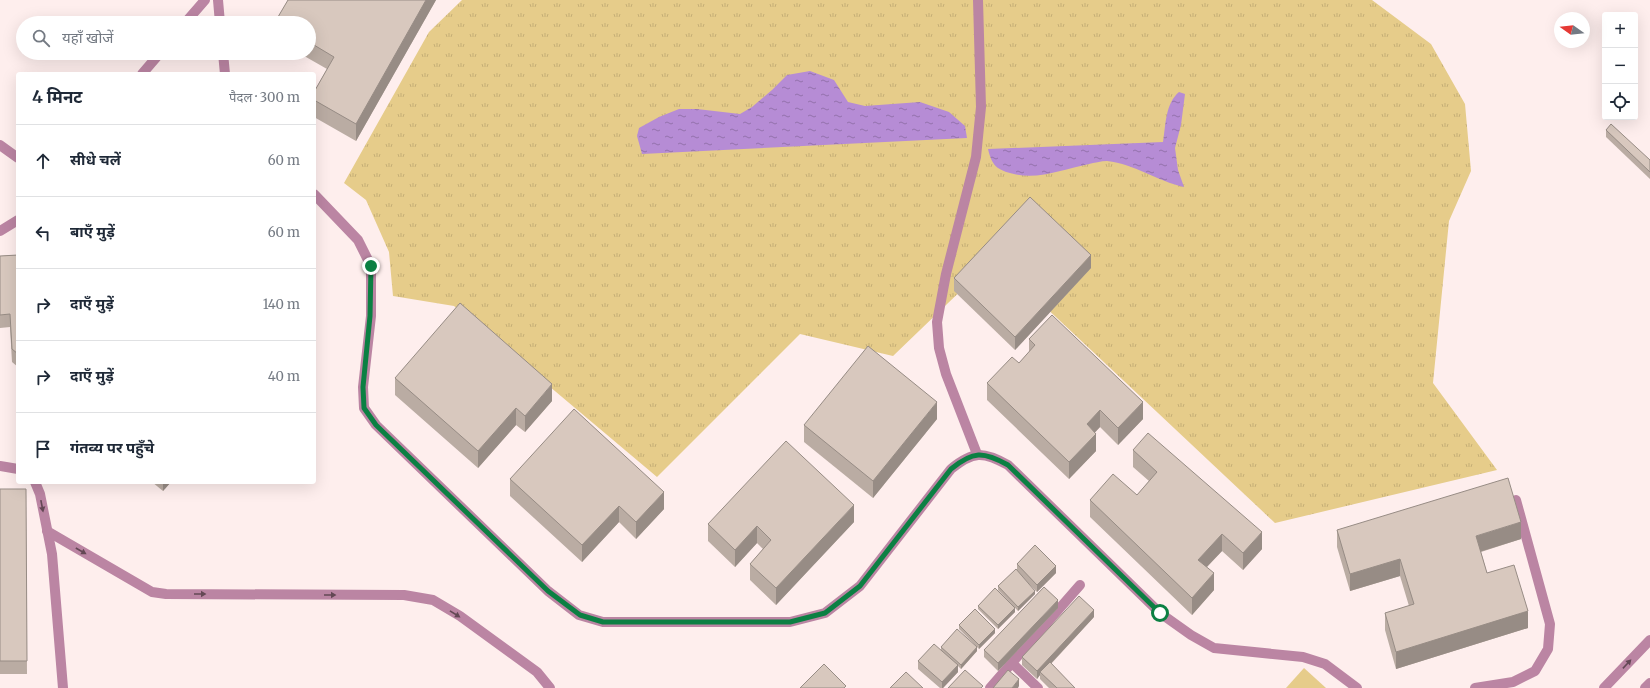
<!DOCTYPE html>
<html lang="hi">
<head>
<meta charset="utf-8">
<style>
	body { margin:0; font-family:Merriweather,"Noto Sans Devanagari",serif; background:#f2f2f3; color:#1f2937 }
	.controls { position:absolute; right:12px; top:12px; display:grid; overflow:hidden; border-radius:4px; box-shadow:0 4px 16px #0002 }
	.controls button { width:36px; height:36px; display:grid; place-items:center; padding:0; border:0; border-bottom:1px solid #e0e1e3; background:#fff; color:#1f2937; font:20px sans-serif }
	.compass { position:absolute; left:1554px; top:12px; width:36px; height:36px; border-radius:50%; background:#fff; box-shadow:0 4px 16px #0002; rotate:285deg }
	.stop { position:absolute; width:12px; height:12px; margin:-9px; border:3px solid #0b8043; border-radius:50%; background:#fff }
	.stop.end { background:#0b8043; border-color:#fff; box-shadow:0 1px 4px #0008 }
	.list { margin:0; padding:0; list-style:none }
	h2 { display:flex; justify-content:space-between; align-items:center; height:52px; margin:0; padding:0 16px; font-size:17px }
	h2 small { font-size:13px; font-weight:400; color:#747a83 }
	.list li { display:grid; grid-template-columns:26px 1fr auto; gap:12px; align-items:center; box-sizing:border-box; height:72px; padding:0 16px; border-top:1px solid #e0e1e3 }
	.list b { display:block; font-size:15px; white-space:nowrap }
	.list em { font-size:13px; font-style:normal; color:#747a83 }
	.icon { flex:none; width:22px; height:22px; fill:none; stroke:currentColor; stroke-width:2; stroke-linecap:round; stroke-linejoin:round }
	.map { position:relative; flex:none; width:1650px; height:688px; overflow:hidden }
	.search { position:absolute; background:#fff; box-shadow:0 4px 16px #0002; left:16px; top:16px; width:300px; height:44px; display:flex; align-items:center; gap:10px; box-sizing:border-box; padding:0 14px; border-radius:22px; color:#747a83; font-size:15px }
	.panel { position:absolute; background:#fff; box-shadow:0 4px 16px #0002; left:16px; top:72px; width:300px; height:412px; border-radius:4px }
	.map>svg:first-child { display:block }
	.grass { fill:url(#grass-tufts) }
	.pitch { fill:#e6cc8a }
	.water { fill:url(#water-ripples) }
	.lines { fill:none; stroke-linecap:round; stroke-linejoin:round }
	.service { stroke:#bb85a3; stroke-width:10 }
	.minor { stroke:#bb85a3; stroke-width:10 }
	.tertiary { stroke:#bb85a3; stroke-width:10 }
	.wall { fill:#baaca3 }
	.shaded-wall { fill:#978c85 }
	.building { fill:#d8c8be; stroke:#978c85 }
	.oneway { fill:#644855 }
	.route { stroke:#0b8043; stroke-width:5 }
</style>
</head>
<body>
<div class="map">
<svg width="1650" height="688" viewBox="0 0 1650 688">
	<defs>
		<pattern id="grass-tufts" width="24" height="20" patternUnits="userSpaceOnUse"><rect width="24" height="20" fill="#e6cc8a"/><path d="M3 7l-1-3M5 7V3M7 7l1-3M15 17l-1-3M17 17v-4M19 17l1-3" fill="none" stroke="#c5ae76"/></pattern>
		<pattern id="water-ripples" width="26" height="14" patternUnits="userSpaceOnUse"><rect width="26" height="14" fill="#b68cd5"/><path d="M2 4q2-2 4 0t4 0M15 11q2-2 4 0t4 0" fill="none" stroke="#9371ac"/></pattern>
	</defs>
	<rect width="100%" height="100%" fill="#feeeed"/>
	<polygon class="grass" points="462,0 1372,0 1431,44 1465,104 1471,171 1449,221 1433,383 1497,470 1275,523 1024,287 972,280 893,356 800,334 657,477 454,306 393,296 389,252 366,200 344,183 429,32"/>
	<polygon class="pitch" points="1304,668 1326,688 1286,688"/>
	<g class="water">
		<polygon points="810,71 834,80 848,102 865,106 920,102 949,112 965,126 967,138 642,154 637,136 639,128 659,117 679,109 697,109 740,114 752,107 772,90 787,75"/>
		<path d="M1179,92L1185,94L1181,125L1175,148L1178,170L1184,187C1157,181 1135,164 1107,161C1101,161 1094,163 1089,164C1064,169 1039,180 1014,174C997,170 992,166 988,149L1163,142C1166,125 1165,104 1179,92Z"/>
	</g>
	<g class="lines">
		<g class="service">
			<polyline points="218,0 220,23"/>
			<polyline points="185,23 205,0"/>
			<polyline points="223,53 225,74"/>
			<polyline points="142,74 160,53"/>
			<polyline points="0,145 18,158"/>
			<path d="M314,194L358,240L371,266V316L363,387L364,408L376,425L548,591L579,615L603,622H790L825,613L860,586L951,469C973,451 983,451 1008,465L1160,613L1191,635L1214,648L1303,657L1325,664L1357,688"/>
			<polyline points="0,231 18,220"/>
			<polyline points="977,454 946,374 939,348 937,322 946,274 976,157 981,107 978,0"/>
			<polyline points="0,466 18,469"/>
			<polyline points="35,482 40,494 52,554 63,688"/>
			<polyline points="47,531 152,592 166,594 404,595 433,600 460,616 537,672 550,688"/>
			<polyline points="1475,688 1513,682 1535,671 1548,649 1550,624 1516,500"/>
		</g>
		<g class="minor">
			<polyline points="1012,663 1038,688"/>
			<polyline points="990,688 1080,585"/>
		</g>
		<g class="tertiary">
			<polyline points="1604,688 1650,640"/>
			<polyline points="1645,688 1650,683"/>
		</g>
	</g>
	<g class="wall">
		<polygon points="288,0 436,0 356,141 314,117 314,92 327,69 299,53 309,53 309,23 275,23"/>
		<polygon points="1606,130 1650,160 1650,179 1606,137"/>
		<polygon points="18,255 18,367 12,362 10,327 0,328 0,256"/>
		<polygon points="1091,268 1015,350 954,291 954,278"/>
		<polygon points="1029,339 1143,419 1118,445 1100,427 1095,432 1096,451 1069,479 987,400 987,383 1019,363 1029,352"/>
		<polygon points="395,378 552,401 525,432 516,425 478,468 395,395"/>
		<polygon points="937,419 873,498 804,442 804,425"/>
		<polygon points="1133,450 1262,549 1243,570 1222,551 1207,567 1214,590 1192,615 1090,517 1090,500 1137,495 1149,481 1133,467"/>
		<polygon points="510,479 664,509 636,539 619,522 582,562 510,496"/>
		<polygon points="152,482 171,482 163,491"/>
		<polygon points="0,489 26,489 27,674 0,674"/>
		<polygon points="854,522 776,605 750,580 750,564 763,549 757,543 735,567 708,541 708,524"/>
		<polygon points="1337,530 1521,539 1481,552 1487,573 1528,628 1396,669 1385,630 1385,613 1409,606 1400,576 1350,591 1337,547"/>
		<polygon points="1017,564 1056,573 1037,592 1025,580 1035,594 1018,611 998,590 998,586 1017,571"/>
		<polygon points="978,606 1015,612 998,629 978,609"/>
		<polygon points="1058,608 998,671 984,657 984,650"/>
		<polygon points="1094,617 1051,664 1075,688 1049,688 1040,679 1040,675 1037,679 1022,665 1022,657"/>
		<polygon points="959,625 995,633 979,649 959,629"/>
		<polygon points="941,647 977,651 961,669 958,666 958,672 943,688 940,688 918,669 918,661 941,650"/>
	</g>
	<g class="shaded-wall">
		<polygon points="426,0 436,0 356,141 356,124"/>
		<polygon points="1091,255 1091,268 1015,350 1015,337"/>
		<polygon points="552,384 552,401 525,432 525,416"/>
		<polygon points="937,402 937,419 873,498 873,481"/>
		<polygon points="1143,402 1143,419 1118,445 1118,428"/>
		<polygon points="516,408 516,425 478,468 478,451"/>
		<polygon points="1100,410 1100,427 1087,441 1087,424"/>
		<polygon points="1096,434 1096,451 1069,479 1069,462"/>
		<polygon points="163,482 171,482 163,491"/>
		<polygon points="664,492 664,509 636,539 636,522"/>
		<polygon points="854,505 854,522 776,605 776,588"/>
		<polygon points="619,506 619,522 582,562 582,545"/>
		<polygon points="1521,522 1521,539 1476,553 1476,536"/>
		<polygon points="757,526 757,543 735,567 735,550"/>
		<polygon points="1262,532 1262,549 1243,570 1243,553"/>
		<polygon points="1222,534 1222,551 1198,576 1198,560"/>
		<polygon points="1400,559 1400,576 1350,591 1350,574"/>
		<polygon points="1056,566 1056,573 1037,592 1037,585"/>
		<polygon points="1214,573 1214,590 1192,615 1192,598"/>
		<polygon points="1035,591 1035,594 1018,611 1018,607"/>
		<polygon points="1058,600 1058,608 998,671 998,663"/>
		<polygon points="1015,608 1015,612 998,629 998,625"/>
		<polygon points="1094,610 1094,617 1042,673 1040,672 1040,675 1037,679 1037,671"/>
		<polygon points="1528,611 1528,628 1396,669 1396,652"/>
		<polygon points="995,629 995,633 979,649 979,645"/>
		<polygon points="977,647 977,651 961,669 961,665"/>
		<polygon points="958,665 958,672 943,688 942,688 942,682"/>
		<polygon points="1019,679 1019,686 1018,688 1012,688"/>
	</g>
	<g class="building">
		<polygon points="288,0 426,0 356,124 314,100 314,92 334,57 309,42 309,23 276,23 275,22"/>
		<polygon points="1611,124 1650,160 1650,172 1606,130"/>
		<polygon points="1030,197 1091,255 1015,337 954,278"/>
		<polygon points="18,255 18,354 12,349 10,314 0,315 0,256"/>
		<polygon points="460,303 552,384 525,416 516,408 478,451 395,378"/>
		<polygon points="1052,315 1143,402 1118,428 1100,410 1087,424 1096,434 1069,462 987,383 1012,357 1019,363 1035,345 1029,339"/>
		<polygon points="868,346 937,402 873,481 804,425"/>
		<polygon points="574,409 664,492 636,522 619,506 582,545 510,479"/>
		<polygon points="1148,433 1262,532 1243,553 1222,534 1198,560 1214,573 1192,598 1090,500 1113,474 1137,495 1157,472 1133,450"/>
		<polygon points="786,441 854,505 776,588 750,564 771,540 757,526 735,550 708,524"/>
		<polygon points="1508,478 1521,522 1476,536 1487,573 1514,565 1528,611 1396,652 1385,613 1414,604 1400,559 1350,574 1337,530"/>
		<polygon points="0,489 26,489 27,661 0,661"/>
		<polygon points="1035,545 1056,566 1037,585 1017,564"/>
		<polygon points="1016,569 1035,591 1018,607 998,586"/>
		<polygon points="1044,587 1058,600 998,663 984,650"/>
		<polygon points="995,588 1015,608 998,625 978,606"/>
		<polygon points="1079,596 1094,610 1037,671 1022,657"/>
		<polygon points="975,609 995,629 979,645 959,625"/>
		<polygon points="957,629 977,647 961,665 941,647"/>
		<polygon points="934,644 958,665 942,682 918,661"/>
		<polygon points="1050,662 1075,688 1057,688 1040,672"/>
		<polygon points="824,664 846,686 844,688 800,688"/>
		<polygon points="965,670 983,686 981,688 948,688"/>
		<polygon points="1008,670 1019,679 1012,688 993,688"/>
		<polygon points="906,672 923,688 890,688"/>
	</g>
	<defs><path id="oneway-solid" d="M-6-.8H1V-3.2L6.5 0L1 3.2V.8H-6Z"/></defs>
	<g class="oneway">
		<use href="#oneway-solid" transform="translate(42 506) rotate(79)"/>
		<use href="#oneway-solid" transform="translate(81 551) rotate(30)"/>
		<use href="#oneway-solid" transform="translate(200 594)"/>
		<use href="#oneway-solid" transform="translate(330 595)"/>
		<use href="#oneway-solid" transform="translate(455 614) rotate(32)"/>
		<use href="#oneway-solid" transform="translate(1627 664) rotate(-47)"/>
	</g>
	<g class="lines">
		<path class="route" d="M371,266L370,316L363,387L364,408L376,425L548,591L580,615L603,622H790L825,613L860,586L951,469C973,451 983,451 1008,465L1160,613"/>
	</g>
</svg>
<div class="controls">
<button>+</button>
<button>−</button>
<button><svg class="icon" aria-label="locate" viewBox="0 0 24 24"><circle cx="12" cy="12" r="6"/><path d="M12 2v4M12 18v4M2 12h4M18 12h4"/></svg></button>
</div>
<svg class="compass" viewBox="-18 -18 36 36"><path d="M0-13l5 13h-10z" fill="#e53935"/><path d="M0 13l5-13h-10z" fill="#747a83"/></svg>
<div class="stop" style="left:1160px;top:613px"></div>
<div class="stop end" style="left:371px;top:266px"></div>
<div class="search"><svg class="icon" aria-label="search" viewBox="0 0 24 24"><circle cx="10" cy="10" r="6"/><path d="M15 15l6 6"/></svg>यहाँ खोजें</div>
<section class="panel">
<h2>4 मिनट<small>पैदल · 300 m</small></h2>
<ul class="list">
<li><svg class="icon" aria-label="ahead" viewBox="0 0 24 24"><path d="M12 20V5M6 11l6-6 6 6"/></svg><div><b>सीधे चलें</b></div><em>60 m</em></li>
<li><svg class="icon" aria-label="left" viewBox="0 0 24 24"><path d="M17 20v-9H6M10 6l-5 5 5 5"/></svg><div><b>बाएँ मुड़ें</b></div><em>60 m</em></li>
<li><svg class="icon" aria-label="right" viewBox="0 0 24 24"><path d="M7 20v-9h11M14 6l5 5-5 5"/></svg><div><b>दाएँ मुड़ें</b></div><em>140 m</em></li>
<li><svg class="icon" aria-label="right" viewBox="0 0 24 24"><path d="M7 20v-9h11M14 6l5 5-5 5"/></svg><div><b>दाएँ मुड़ें</b></div><em>40 m</em></li>
<li><svg class="icon" aria-label="arrive" viewBox="0 0 24 24"><path d="M6 21V4h12l-3 4 3 4H6"/></svg><div><b>गंतव्य पर पहुँचे</b></div></li>
</ul>
</section>
</div>
</body>
</html>
